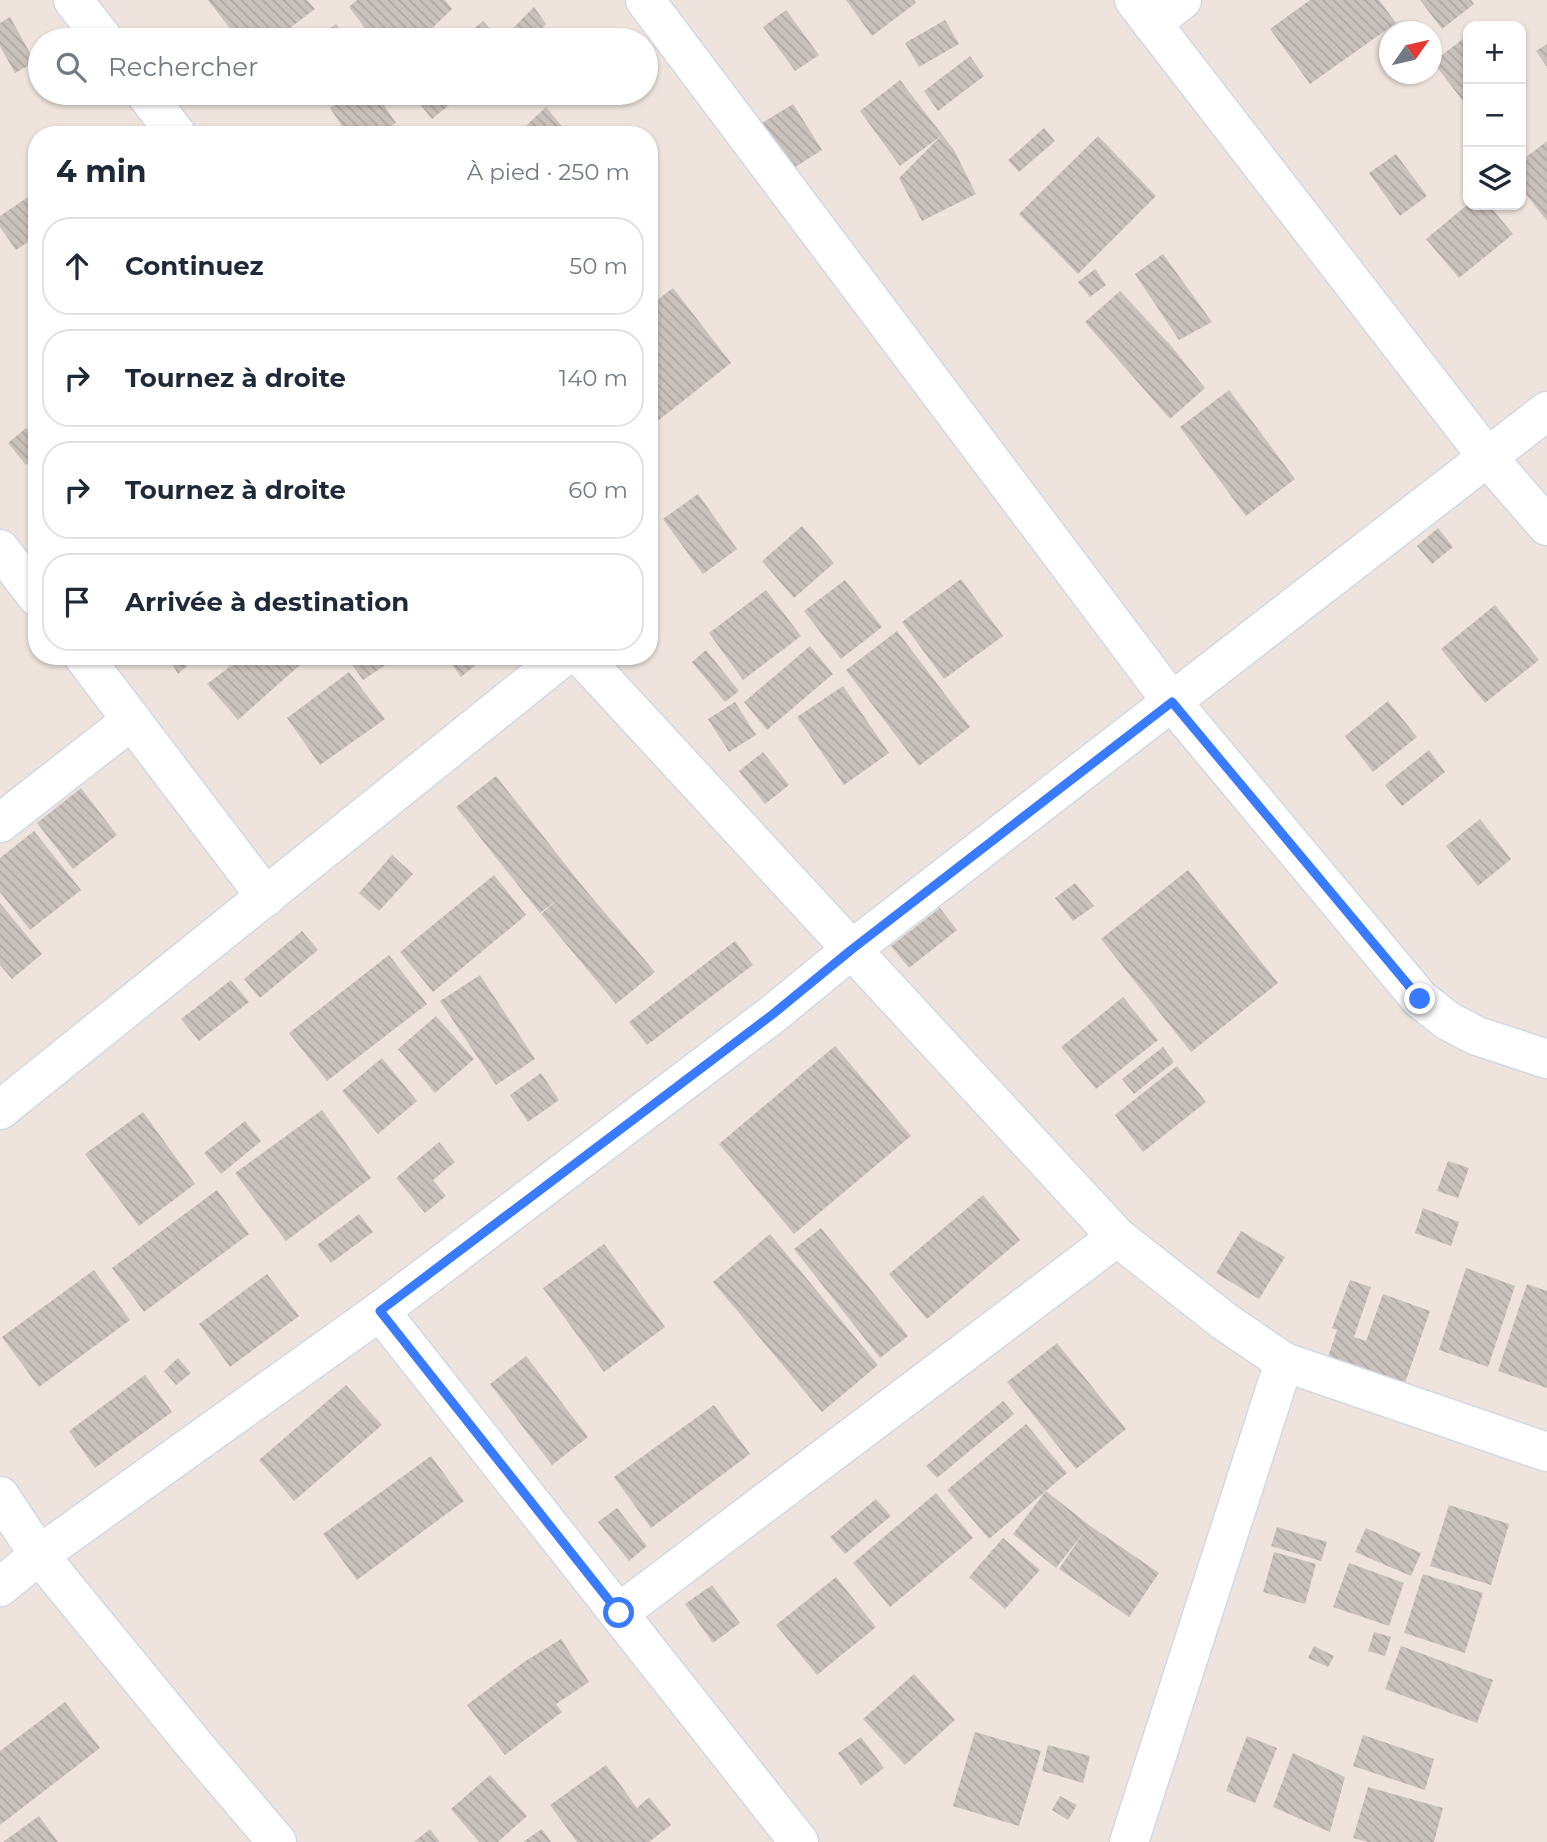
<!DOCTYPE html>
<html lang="fr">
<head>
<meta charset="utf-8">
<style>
	body { margin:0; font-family:Montserrat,sans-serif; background:#f2f2f3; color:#1f2937 }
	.controls { position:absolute; right:21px; top:21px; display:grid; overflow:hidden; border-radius:14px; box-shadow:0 2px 5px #0004 }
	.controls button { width:63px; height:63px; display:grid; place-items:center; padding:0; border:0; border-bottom:2px solid #e0e1e3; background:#fff; color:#1f2937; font:35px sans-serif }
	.compass { position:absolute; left:1379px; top:21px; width:63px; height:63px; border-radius:50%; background:#fff; box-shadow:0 2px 5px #0004; rotate:56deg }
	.stop { position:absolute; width:21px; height:21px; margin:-16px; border:5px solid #387bff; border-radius:50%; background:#fff }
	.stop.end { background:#387bff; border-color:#fff; box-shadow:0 2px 7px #0008 }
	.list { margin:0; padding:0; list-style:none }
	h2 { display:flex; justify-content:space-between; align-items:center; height:91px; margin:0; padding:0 28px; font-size:30px }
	h2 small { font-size:23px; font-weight:400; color:#747a83 }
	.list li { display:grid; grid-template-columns:46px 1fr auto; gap:21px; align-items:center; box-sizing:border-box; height:98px; margin:0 14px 14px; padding:0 14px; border:2px solid #e0e1e3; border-radius:28px }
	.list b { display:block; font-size:26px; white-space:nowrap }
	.list em { font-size:23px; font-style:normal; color:#747a83 }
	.icon { flex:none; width:38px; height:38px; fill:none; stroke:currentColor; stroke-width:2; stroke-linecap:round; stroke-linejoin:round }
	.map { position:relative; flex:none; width:1547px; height:1842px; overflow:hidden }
	.search { position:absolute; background:#fff; box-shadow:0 2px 5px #0004; left:28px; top:28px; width:630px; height:77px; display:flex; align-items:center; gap:18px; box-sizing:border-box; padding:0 24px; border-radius:38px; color:#747a83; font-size:26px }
	.panel { position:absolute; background:#fff; box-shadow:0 2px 5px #0004; left:28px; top:126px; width:630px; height:539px; border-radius:28px }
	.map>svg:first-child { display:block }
	.building { fill:url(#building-back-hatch) }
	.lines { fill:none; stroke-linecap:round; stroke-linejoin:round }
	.street-casing { stroke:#d2d8e4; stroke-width:41 }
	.street { stroke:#fff; stroke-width:38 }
	.route { stroke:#387bff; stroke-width:9 }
</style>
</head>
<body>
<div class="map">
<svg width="1547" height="1842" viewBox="0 0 1547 1842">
	<defs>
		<pattern id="building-back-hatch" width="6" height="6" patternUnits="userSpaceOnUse" patternTransform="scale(1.75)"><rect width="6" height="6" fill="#c9c1bc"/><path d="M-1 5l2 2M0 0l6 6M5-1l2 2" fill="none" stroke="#ada6a2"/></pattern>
	</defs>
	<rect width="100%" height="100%" fill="#eee4dd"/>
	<g class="building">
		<polygon points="208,0 307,0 315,9 274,40 239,40"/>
		<polygon points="357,0 445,0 452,9 420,40 374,40 349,7"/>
		<polygon points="846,0 914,0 916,3 872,36"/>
		<polygon points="1310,0 1379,0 1396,23 1310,84 1270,29"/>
		<polygon points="1420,0 1471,0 1474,4 1442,29"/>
		<polygon points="534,7 546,24 531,40 521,40 512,29"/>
		<polygon points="786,10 819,55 795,71 763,27"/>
		<polygon points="10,17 35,62 15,73 0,46 0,23"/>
		<polygon points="945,20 959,44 919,67 905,43"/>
		<polygon points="483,21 500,40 464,40 462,38"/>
		<polygon points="336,24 349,40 314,40"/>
		<polygon points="446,32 452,40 436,40"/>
		<polygon points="1468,35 1468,97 1463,101 1433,62"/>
		<polygon points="1547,44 1547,67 1536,51"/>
		<polygon points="970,56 984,76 938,111 924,91"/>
		<polygon points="900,80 954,150 976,194 922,221 899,178 941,136 900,166 860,111"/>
		<polygon points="353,93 376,93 396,123 379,135 348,135 330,108"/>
		<polygon points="411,93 464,93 432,119"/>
		<polygon points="793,104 822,150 781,176 752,129"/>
		<polygon points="546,107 569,135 516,135"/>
		<polygon points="1044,128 1055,141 1019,172 1008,160"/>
		<polygon points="1098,136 1156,196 1078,274 1019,214"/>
		<polygon points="1547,141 1547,221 1521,188 1521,161"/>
		<polygon points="1396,154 1427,196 1400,216 1369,173"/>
		<polygon points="37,191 37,236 16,250 0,227 0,216"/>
		<polygon points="1467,205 1489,205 1513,234 1459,278 1426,239"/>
		<polygon points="1163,254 1212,322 1179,340 1135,274"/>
		<polygon points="1095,269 1106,285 1090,297 1078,282"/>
		<polygon points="673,288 731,363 659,420 649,407 649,306"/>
		<polygon points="1120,291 1172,347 1205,388 1170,419 1085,322"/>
		<polygon points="1229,390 1295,479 1246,516 1180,427"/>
		<polygon points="37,402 37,418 29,408"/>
		<polygon points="26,428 37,441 37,456 26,465 8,443"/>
		<polygon points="698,494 737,549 703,574 663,519"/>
		<polygon points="802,526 834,563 794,598 762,561"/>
		<polygon points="1438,528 1453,547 1432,564 1417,546"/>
		<polygon points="961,579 1003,636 944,679 902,622"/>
		<polygon points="845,580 882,627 841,659 804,611"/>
		<polygon points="766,590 801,636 743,680 709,633"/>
		<polygon points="1495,605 1539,660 1485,703 1441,649"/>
		<polygon points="897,631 970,727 919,766 846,670"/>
		<polygon points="810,646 833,674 767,730 744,702"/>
		<polygon points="706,650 739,691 725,702 692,662"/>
		<polygon points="168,656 198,656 178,674"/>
		<polygon points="244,656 310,656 238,720 207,684"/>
		<polygon points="346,656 399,656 363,680"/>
		<polygon points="446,656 487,656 461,677"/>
		<polygon points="349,672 385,719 320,765 287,718"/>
		<polygon points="843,686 889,753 844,785 797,717"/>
		<polygon points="1388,701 1417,737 1373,772 1345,736"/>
		<polygon points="735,702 756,735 729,752 708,719"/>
		<polygon points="1429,750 1445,772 1402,806 1385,785"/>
		<polygon points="763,752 789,785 765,804 739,771"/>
		<polygon points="496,776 579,882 655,972 616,1004 541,914 560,898 540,913 456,807"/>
		<polygon points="81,788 117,835 73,869 37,823"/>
		<polygon points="1480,819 1511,859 1478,886 1446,846"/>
		<polygon points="34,831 81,890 30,930 0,892 0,858"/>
		<polygon points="392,855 413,874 379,911 359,893"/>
		<polygon points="1188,870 1278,983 1191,1052 1101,939"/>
		<polygon points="494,875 526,915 433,992 400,952"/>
		<polygon points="1075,883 1094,906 1073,921 1055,898"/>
		<polygon points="0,903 42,954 12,979 0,965"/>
		<polygon points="940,908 957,930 909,968 891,946"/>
		<polygon points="302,931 318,950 260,998 244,979"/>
		<polygon points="735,941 753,965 647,1045 629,1022"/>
		<polygon points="389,955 427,1004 327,1081 289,1033"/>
		<polygon points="480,975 535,1059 496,1085 440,1001"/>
		<polygon points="231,980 249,1002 199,1041 181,1019"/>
		<polygon points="1123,997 1158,1040 1096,1089 1061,1047"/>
		<polygon points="436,1016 474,1059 435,1093 398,1049"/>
		<polygon points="835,1046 911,1136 794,1234 719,1144"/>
		<polygon points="1163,1047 1174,1062 1134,1094 1122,1079"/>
		<polygon points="382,1058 417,1101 378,1134 342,1091"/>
		<polygon points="1177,1066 1206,1102 1143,1152 1115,1115"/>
		<polygon points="541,1073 559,1100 528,1122 510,1095"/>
		<polygon points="322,1110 371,1178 286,1241 235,1173"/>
		<polygon points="143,1112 195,1184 139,1226 85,1154"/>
		<polygon points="245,1121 261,1141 221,1174 204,1153"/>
		<polygon points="439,1142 455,1162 433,1180 446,1196 425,1213 396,1178"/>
		<polygon points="1448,1161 1469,1168 1458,1198 1437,1191"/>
		<polygon points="217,1190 249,1234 144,1312 112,1268"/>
		<polygon points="983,1195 1020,1240 927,1319 889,1274"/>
		<polygon points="1423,1208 1459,1222 1451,1246 1415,1233"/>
		<polygon points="359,1214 373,1232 331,1263 317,1245"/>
		<polygon points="821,1228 908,1336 880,1358 794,1249"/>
		<polygon points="1241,1231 1285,1257 1259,1299 1216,1273"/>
		<polygon points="770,1234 878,1365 822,1412 713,1282"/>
		<polygon points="604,1244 665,1327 604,1372 543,1288"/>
		<polygon points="1466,1268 1515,1286 1488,1367 1439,1350"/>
		<polygon points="94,1270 130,1320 39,1387 2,1337"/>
		<polygon points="267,1274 299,1316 230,1367 199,1324"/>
		<polygon points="1350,1280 1371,1287 1354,1337 1366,1341 1383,1294 1430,1311 1405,1383 1328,1357 1337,1330 1332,1328"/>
		<polygon points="1527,1284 1547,1291 1547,1388 1498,1371"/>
		<polygon points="1057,1343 1126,1429 1076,1469 1007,1382"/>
		<polygon points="526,1356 588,1437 552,1465 490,1384"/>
		<polygon points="178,1358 191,1373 176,1385 164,1371"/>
		<polygon points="145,1375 172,1412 95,1468 69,1431"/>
		<polygon points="346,1385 382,1425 294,1501 259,1460"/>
		<polygon points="1003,1401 1014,1414 937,1478 926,1466"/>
		<polygon points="714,1405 750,1454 651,1528 614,1477"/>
		<polygon points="1026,1424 1067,1473 989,1539 947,1490"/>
		<polygon points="431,1456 464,1501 357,1580 323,1534"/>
		<polygon points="1046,1491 1089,1525 1159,1573 1129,1617 1059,1569 1084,1532 1056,1568 1013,1534"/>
		<polygon points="936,1493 973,1538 890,1607 853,1563"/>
		<polygon points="876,1499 891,1516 845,1554 830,1537"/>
		<polygon points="1449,1505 1509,1524 1491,1585 1430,1566"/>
		<polygon points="617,1508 647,1546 629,1561 598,1522"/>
		<polygon points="1277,1527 1327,1542 1321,1561 1271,1546"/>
		<polygon points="1366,1528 1421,1553 1411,1576 1355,1552"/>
		<polygon points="1003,1538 1040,1570 1005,1609 969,1577"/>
		<polygon points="1274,1552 1316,1564 1305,1604 1263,1592"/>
		<polygon points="1349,1563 1404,1583 1389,1626 1333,1607"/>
		<polygon points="1423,1574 1483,1593 1465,1653 1404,1633"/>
		<polygon points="836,1577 876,1627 817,1675 776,1625"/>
		<polygon points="712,1585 740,1623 713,1643 685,1604"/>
		<polygon points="1374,1632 1391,1637 1385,1656 1368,1651"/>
		<polygon points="561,1639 589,1682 556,1704 562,1712 505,1755 467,1705 524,1662"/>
		<polygon points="1314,1646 1334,1656 1328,1667 1308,1658"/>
		<polygon points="1401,1646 1493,1680 1477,1723 1385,1689"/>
		<polygon points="914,1674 955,1720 905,1765 863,1719"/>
		<polygon points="65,1702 100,1748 0,1825 0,1751"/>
		<polygon points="975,1732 1041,1751 1019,1826 953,1806"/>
		<polygon points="1363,1735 1434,1759 1425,1790 1353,1766"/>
		<polygon points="1247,1736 1277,1748 1255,1803 1226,1791"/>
		<polygon points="861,1737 884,1768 861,1785 838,1753"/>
		<polygon points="1048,1745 1090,1756 1083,1783 1042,1771"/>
		<polygon points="1293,1753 1345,1777 1330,1832 1273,1807"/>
		<polygon points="606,1765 637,1808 649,1797 671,1825 649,1842 577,1842 550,1805"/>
		<polygon points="490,1775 527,1816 498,1842 479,1842 451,1809"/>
		<polygon points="1368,1787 1443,1808 1434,1842 1368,1842 1353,1838"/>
		<polygon points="1060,1796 1077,1805 1068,1820 1052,1810"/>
		<polygon points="39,1816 58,1842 3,1842"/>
		<polygon points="430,1829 440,1842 414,1842"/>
		<polygon points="542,1829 551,1842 523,1842"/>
	</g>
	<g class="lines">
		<defs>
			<g id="street">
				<polyline points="73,0 104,40"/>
				<polyline points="645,0 1172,702 1420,999 1448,1021 1477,1036 1547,1059"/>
				<polyline points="1134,0 1488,458 1547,526"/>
				<polyline points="1152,24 1182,0"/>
				<polyline points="145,93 177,135"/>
				<polyline points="0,549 37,597"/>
				<polyline points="83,656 266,897"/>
				<polyline points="581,656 1117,1237 1224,1321 1284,1362 1547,1452"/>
				<polyline points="0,823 132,720"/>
				<polyline points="0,1110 564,656"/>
				<polyline points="380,1311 799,1842"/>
				<polyline points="0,1496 39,1555 197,1748 277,1842"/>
				<polyline points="0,1587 39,1555 380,1311 773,1014 851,950 1547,411"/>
				<polyline points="619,1613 1117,1237"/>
				<polyline points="1129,1842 1284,1362"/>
			</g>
		</defs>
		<use href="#street" class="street-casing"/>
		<use href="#street" class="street"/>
	</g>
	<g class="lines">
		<polyline class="route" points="619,1613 380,1311 773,1014 851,950 1172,702 1420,999"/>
	</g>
</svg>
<div class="controls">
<button>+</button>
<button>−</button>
<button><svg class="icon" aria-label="layers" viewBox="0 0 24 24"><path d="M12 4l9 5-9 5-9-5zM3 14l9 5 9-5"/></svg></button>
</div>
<svg class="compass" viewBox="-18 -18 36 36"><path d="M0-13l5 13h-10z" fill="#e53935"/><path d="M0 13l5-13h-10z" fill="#747a83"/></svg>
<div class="stop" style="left:619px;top:1613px"></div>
<div class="stop end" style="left:1420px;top:999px"></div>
<div class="search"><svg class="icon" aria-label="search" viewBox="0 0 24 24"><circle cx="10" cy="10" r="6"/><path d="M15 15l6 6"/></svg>Rechercher</div>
<section class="panel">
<h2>4 min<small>À pied · 250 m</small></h2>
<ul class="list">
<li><svg class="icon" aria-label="ahead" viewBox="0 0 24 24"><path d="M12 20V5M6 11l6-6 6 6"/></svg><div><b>Continuez</b></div><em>50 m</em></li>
<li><svg class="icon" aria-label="right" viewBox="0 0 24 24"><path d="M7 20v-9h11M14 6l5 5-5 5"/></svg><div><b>Tournez à droite</b></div><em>140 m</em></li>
<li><svg class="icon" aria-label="right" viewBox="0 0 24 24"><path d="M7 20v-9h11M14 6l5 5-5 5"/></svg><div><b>Tournez à droite</b></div><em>60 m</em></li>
<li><svg class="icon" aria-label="arrive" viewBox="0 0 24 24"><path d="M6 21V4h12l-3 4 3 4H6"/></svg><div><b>Arrivée à destination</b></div></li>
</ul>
</section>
</div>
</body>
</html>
